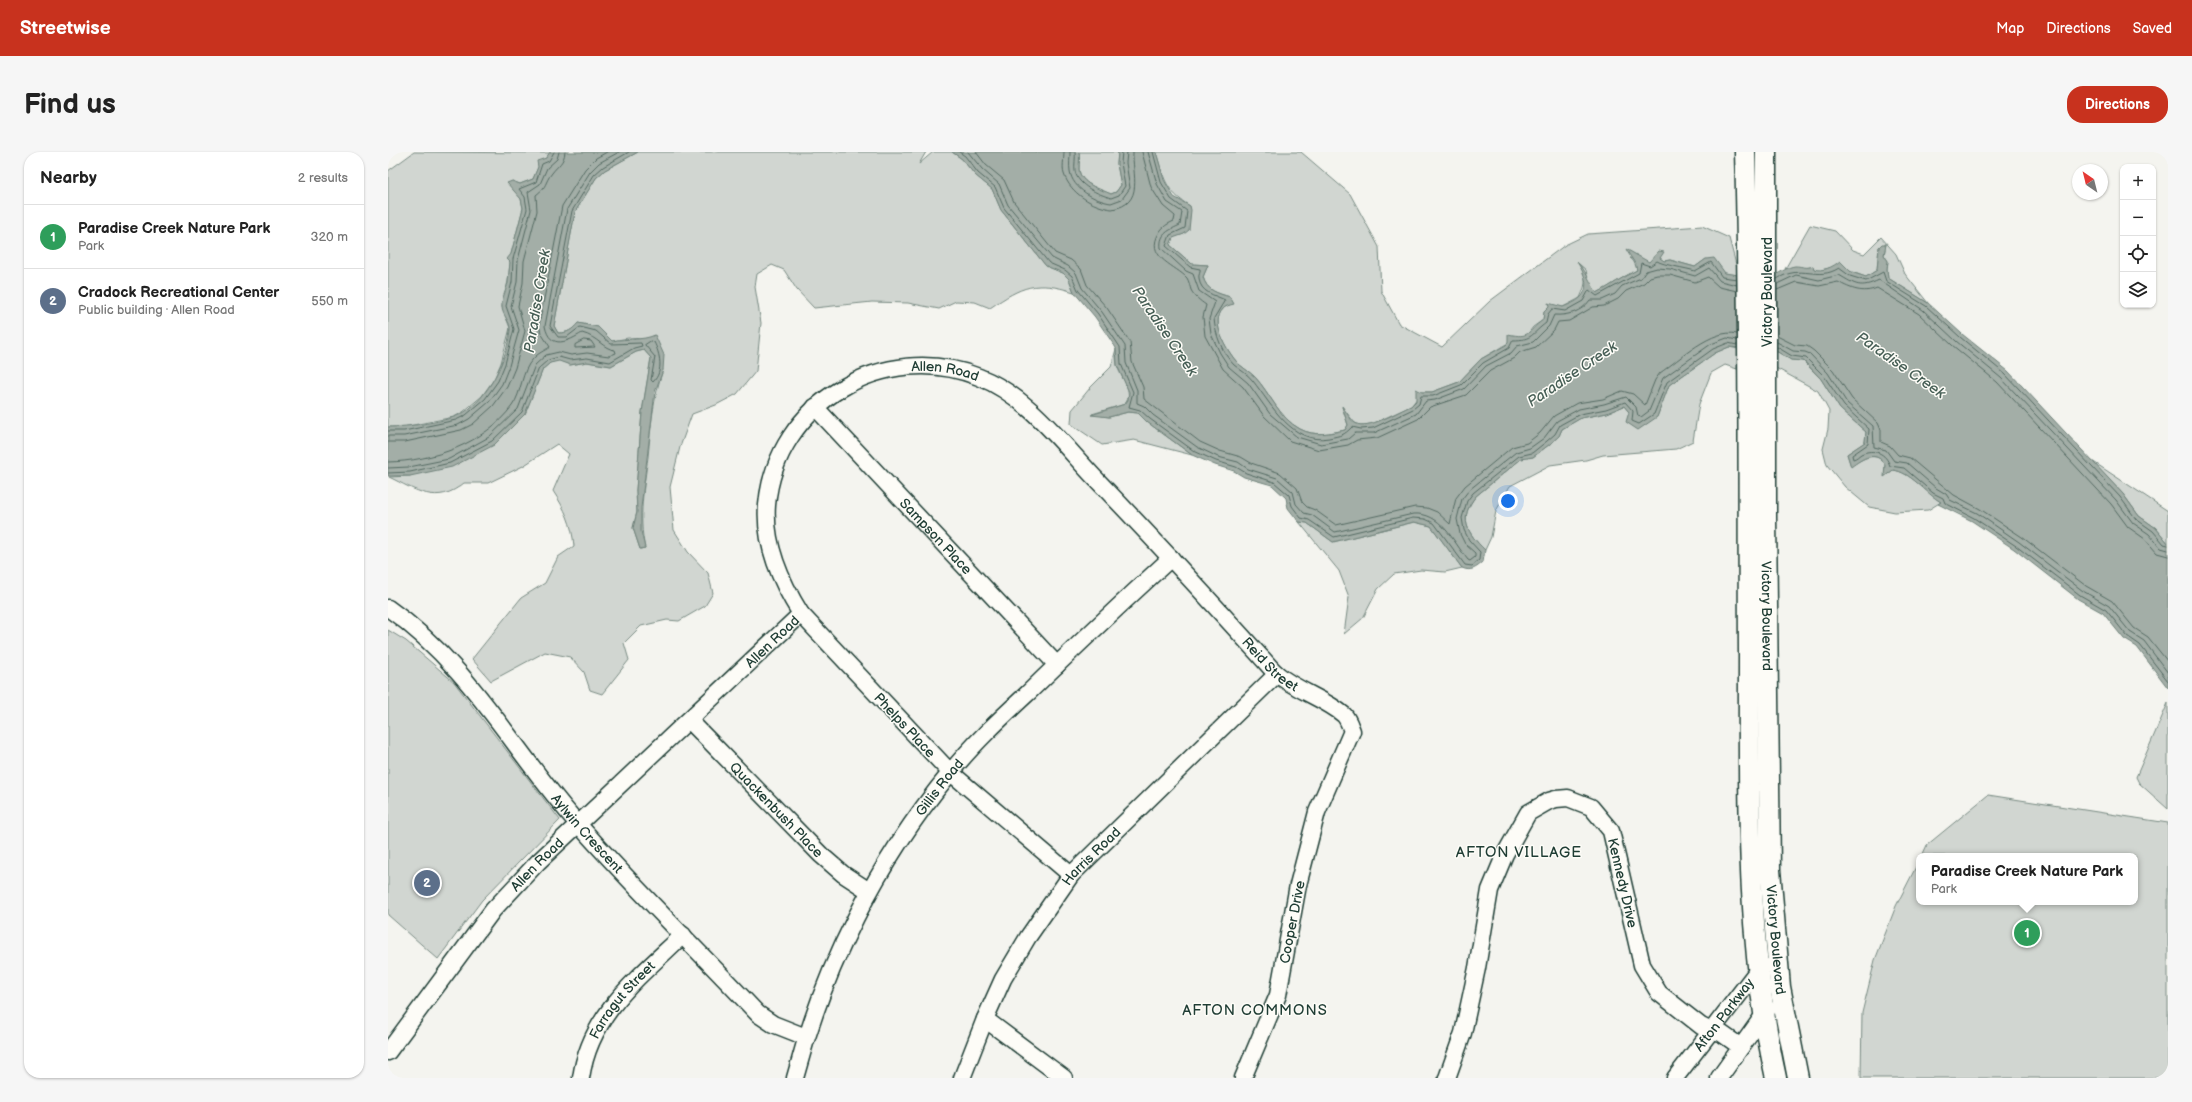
<!DOCTYPE html>
<html lang="en">
<head>
<meta charset="utf-8">
<style>
	body { margin:0; font-family:"Balsamiq Sans",sans-serif; background:#f6f6f6; color:#222 }
	.controls { position:absolute; right:12px; top:12px; display:grid; overflow:hidden; border-radius:8px; box-shadow:0 1px 3px #0004 }
	.controls button { width:36px; height:36px; display:grid; place-items:center; padding:0; border:0; border-bottom:1px solid #e0e0e0; background:#fff; color:#222; font:20px sans-serif }
	.compass { position:absolute; left:1684px; top:12px; width:36px; height:36px; border-radius:50%; background:#fff; box-shadow:0 1px 3px #0004; rotate:325deg }
	.you { position:absolute; left:1120px; top:349px; width:14px; height:14px; margin:-10px; border:3px solid #fff; border-radius:50%; background:#1a73e8; box-shadow:0 0 0 6px #1a73e833 }
	.badge { display:grid; place-items:center; width:26px; height:26px; border-radius:50%; background:#c8321e; color:#fff; font-size:13px; font-weight:700 }
	.pin { position:absolute; translate:-50% -50%; border:2px solid #fff; box-shadow:0 1px 4px #0006 }
	.popup { position:absolute; left:1528px; top:701px; width:222px; height:52px; box-sizing:border-box; display:grid; place-content:center; border-radius:8px; background:#fff; filter:drop-shadow(0 1px 3px #0005); font-size:13px; white-space:nowrap; color:#767676 }
	.popup b { font-size:15px; color:#222 }
	.popup::after { content:''; position:absolute; left:50%; top:100%; margin-left:-8px; border:8px solid transparent; border-top-color:#fff }
	.list { margin:0; padding:0; list-style:none }
	h2 { display:flex; justify-content:space-between; align-items:center; height:52px; margin:0; padding:0 16px; font-size:17px }
	h2 small { font-size:13px; font-weight:400; color:#767676 }
	.list li { display:grid; grid-template-columns:26px 1fr auto; gap:12px; align-items:center; box-sizing:border-box; height:64px; padding:0 16px; border-top:1px solid #e0e0e0 }
	.list b { display:block; font-size:15px; white-space:nowrap }
	.list p { margin:0; font-size:13px; white-space:nowrap; color:#767676 }
	.list em { font-size:13px; font-style:normal; color:#767676 }
	.icon { flex:none; width:22px; height:22px; fill:none; stroke:currentColor; stroke-width:2; stroke-linecap:round; stroke-linejoin:round }
	.map { position:relative; flex:none; width:1780px; height:926px; overflow:hidden; border-radius:16px }
	header { display:flex; align-items:center; gap:24px; box-sizing:border-box; height:56px; padding:0 20px; background:#c8321e; color:#fff }
	header strong { font-size:19px }
	nav { display:flex; gap:22px; margin-inline-start:auto; font-size:14px }
	.intro { display:flex; align-items:center; justify-content:space-between; box-sizing:border-box; height:96px; padding:0 24px }
	h1 { margin:0; font-size:28px }
	.button { padding:10px 18px; border-radius:16px; background:#c8321e; color:#fff; font-size:14px; font-weight:700 }
	main { display:flex; gap:24px; padding:0 24px }
	aside { flex:1; background:#fff; border-radius:16px; box-shadow:0 1px 3px #0004 }
	.map>svg:first-child { display:block }
	.green { fill:#d1d6d1; stroke:#788a82 }
	.water { fill:#a3aea7; stroke:#6e8179 }
	.lines { fill:none; stroke-linecap:round; stroke-linejoin:round }
	.shore { stroke:#546a62; stroke-width:1 }
	.minor-casing { stroke:#1f3d34; stroke-width:19 }
	.major-casing { stroke:#1f3d34; stroke-width:23 }
	.minor { stroke:#fdfcf7; stroke-width:16 }
	.major { stroke:#fdfcf7; stroke-width:20 }
	.labels { text-anchor:middle; stroke-width:3; stroke-linejoin:round; paint-order:stroke }
	.street-label { font-size:14px; fill:#1f3d34; stroke:#fdfcf7 }
	.water-label { font-size:15px; font-style:italic; fill:#475f56; stroke:#fdfcf7 }
	.neighbourhood-label { font-size:15px; letter-spacing:1px; fill:#1f3d34; stroke:#fdfcf7 }
</style>
</head>
<body>
<header>
<strong>Streetwise</strong>
<nav><a>Map</a><a>Directions</a><a>Saved</a></nav>
</header>
<div class="intro"><h1>Find us</h1><a class="button">Directions</a></div>
<main>
<aside>
<h2>Nearby<small>2 results</small></h2>
<ul class="list">
<li><span class="badge" style="background:#2e9e5b">1</span><div><b>Paradise Creek Nature Park</b><p>Park</p></div><em>320 m</em></li>
<li><span class="badge" style="background:#5c6f8a">2</span><div><b>Cradock Recreational Center</b><p>Public building · Allen Road</p></div><em>550 m</em></li>
</ul>
</aside>
<div class="map">
<svg width="1780" height="926" viewBox="0 0 1780 926">
	<rect width="100%" height="100%" fill="#f4f4ef"/>
	<filter id="ink" filterUnits="userSpaceOnUse"><feTurbulence type="fractalNoise" baseFrequency=".025" numOctaves="2"/><feDisplacementMap in="SourceGraphic" scale="8" xChannelSelector="R" yChannelSelector="G"/><feConvolveMatrix kernelMatrix="1 2 1 2 8 2 1 2 1" color-interpolation-filters="sRGB"/></filter>
	<g filter="url(#ink)">
		<g class="green">
			<polygon points="26,0 162,1 150,15 145,27 132,32 124,29 133,47 135,56 123,102 120,129 114,155 122,176 113,211 106,227 94,244 75,260 66,265 15,275 0,275 0,19"/>
			<path d="M250,0H538L531,12L545,0H564L574,7L587,23L604,37L613,58L658,114L675,121L681,127L686,140C648,128 634,134 602,156L587,150L568,149L551,157L520,151L484,150L426,156L409,138L396,118L384,113L369,122L367,135L373,171L368,219L349,242L328,253L304,262L292,295L282,335L286,378L300,400L320,421L325,441L317,454L291,469L279,468L253,474L236,491L241,508L214,542L202,538L196,520L182,505L157,500L103,529L84,507L133,446L157,431L170,405L186,394C184,372 177,357 165,339L181,302L169,292L135,314L100,331H76C49,354 28,338 1,325L22,324L137,262L155,217L162,211L171,208L182,213L199,210L223,214L248,200L256,198L263,206L254,260L248,338L249,360L245,376L252,397L257,396C250,365 256,335 260,305C263,274 265,246 275,218L257,187L240,186L224,189L210,175L190,171C184,178 180,181 170,181L166,174L187,60L208,26L217,18Z"/>
			<path d="M691,0H730L729,12L733,33L728,40L723,42C712,37 692,32 691,17C691,11 692,6 691,0Z"/>
			<path d="M768,0H913L962,42L991,95L993,139L1011,172L1054,195L1102,149L1177,93L1200,82L1314,74L1341,86L1351,124L1337,121L1318,107L1307,115L1282,108L1276,109L1272,106L1261,111L1242,106L1247,110L1249,118C1234,125 1223,134 1209,141L1200,128L1198,118L1191,112C1199,126 1199,130 1192,146L1175,155H1161L1156,160L1155,168L1145,175L1139,183L1120,191L1093,207L1071,230L1044,240H1034L1023,254L984,272L973,273L967,271L954,255L960,273L957,278C942,281 927,285 912,277C891,266 882,241 867,225C861,219 853,215 848,209C838,197 822,170 835,157C837,154 842,153 845,151L842,145C829,141 819,139 815,125L820,113L804,112L782,93L785,85L796,82L802,54C777,39 776,26 768,0Z"/>
			<path d="M1422,73L1447,79L1465,98L1476,102L1493,85L1508,102L1517,122L1540,151L1500,126L1499,117L1500,109L1496,103L1498,92L1491,95L1489,118L1478,125C1459,119 1451,111 1431,119L1426,117L1425,114C1416,118 1408,114 1397,117Z"/>
			<path d="M1341,195L1350,197L1349,217L1337,213L1323,221L1311,252L1305,289L1288,297L1215,303L1198,308L1162,313L1122,334L1108,359L1103,385L1097,398C1079,381 1070,366 1088,344L1133,307L1145,305L1162,292L1171,284L1174,277L1193,266L1219,261L1236,254L1241,260L1269,265L1281,233L1327,201Z"/>
			<path d="M728,197C728,202 728,208 729,213C732,226 747,239 737,252L704,262L721,265L740,260L750,261L759,270L804,303L746,288L714,293L683,272L684,258L702,236L723,215Z"/>
			<path d="M1388,199L1403,208L1415,209L1433,227L1452,257L1478,280L1477,290L1459,302L1463,314C1475,307 1487,298 1497,312V324L1505,318C1523,320 1538,341 1553,350L1540,358L1507,360L1481,355L1457,335L1439,313L1435,297L1440,277L1441,259L1430,239L1388,216Z"/>
			<polygon points="1701,307 1780,359 1780,391 1768,376 1751,364 1735,342"/>
			<polygon points="911,370 919,371 945,390 1026,370 1043,374 1074,416 1057,420 1033,418 1006,422 990,437 975,466 956,482 961,445 951,419"/>
			<polygon points="0,478 18,489 66,530 172,668 94,748 50,807 0,763"/>
			<polygon points="1780,551 1780,657 1751,631 1748,625"/>
			<polygon points="1600,643 1780,671 1780,926 1473,926 1474,861 1487,808 1508,754 1531,709 1531,750 1747,750 1747,704 1534,704 1539,693"/>
		</g>
		<g class="water">
			<path d="M162,0H250L217,18L208,26L187,60L166,174L170,181C180,181 184,178 190,171L210,175L224,189C239,186 254,189 267,183L276,203L275,218L267,240L253,356V379L257,396L252,397L245,376L249,360L248,338L254,260L263,206L256,198L248,200L223,214L199,210L182,213L171,209L162,211L155,217L137,262L106,293L64,315L22,324H0V275C18,275 60,270 75,261C101,245 119,208 122,178C123,170 114,163 114,155C113,148 118,138 120,131C121,124 121,117 122,110L119,107L123,102L135,56L133,47L119,31L124,29L132,32L145,27L150,15L149,9L158,6Z"/>
			<path d="M564,0H691C692,6 691,11 691,17C692,32 712,37 723,42L728,40L733,33L729,12L730,0H768L776,28L786,45L802,54L803,58L801,78L796,82L785,86L782,93L804,112L820,113L815,125C819,139 829,141 842,145L846,152C842,153 837,154 835,157C822,170 838,197 848,209C853,215 861,219 867,225C882,241 891,266 912,277C927,285 942,281 957,278L960,273L954,254C958,259 962,268 967,271C979,279 1011,259 1023,254L1028,249V237L1034,240H1044L1071,230L1093,207L1118,193L1120,191V182C1143,187 1138,180 1155,168L1156,160L1161,155L1160,151L1175,155C1180,153 1188,150 1192,146C1203,136 1196,120 1189,110C1199,119 1201,130 1209,141C1223,134 1234,125 1249,118C1247,109 1242,105 1238,97L1261,110L1271,99L1276,100L1272,106L1276,109L1282,108L1307,115L1318,107L1326,106L1337,121C1349,123 1376,127 1387,123C1394,120 1399,115 1407,114C1415,114 1418,117 1425,114L1426,117C1434,120 1445,115 1452,109L1463,120L1478,125L1489,118L1491,95L1494,92H1498L1496,103L1500,109L1499,117L1500,126L1540,151L1574,182L1620,219L1735,342L1751,364L1768,376L1780,391V536L1749,495L1736,487L1715,461L1690,447L1626,397L1584,369L1550,352L1553,350C1537,341 1523,320 1505,318L1496,325L1497,312C1487,298 1475,306 1463,315L1459,302L1477,290L1478,280L1452,257L1433,227L1416,209L1403,208L1388,199L1341,195L1327,201L1281,233L1269,265L1250,278L1238,270L1241,260L1236,254L1219,261L1193,266L1174,277L1171,284L1162,292L1145,305L1133,307L1088,344C1070,366 1079,381 1097,398L1095,410C1088,416 1083,420 1074,416L1043,374L1026,370L945,390L919,371L911,370L900,356L898,346L884,333L856,325L846,319L827,313L804,303L759,270L750,261L740,260L721,265L703,263L737,252L740,248L741,240L729,213L728,196L707,165L686,140L681,127L675,121L658,114L613,58L604,37L587,23L574,7Z"/>
		</g>
		<g class="lines">
			<g class="shore">
				<polyline points="571,0 577,4 590,21 607,35 616,56 661,111 677,118 684,124 690,138 710,162 732,195 733,212 745,240 741,255 752,258 762,267 806,299 828,309 848,315 858,321 886,330 901,343 904,354 913,366 921,368 946,385 1025,366 1037,367 1046,371 1077,413 1084,414 1091,408 1092,400 1081,388 1076,378 1074,366 1079,349 1085,341 1131,304 1144,301 1159,289 1167,282 1172,273 1192,262 1218,257 1237,250 1245,259 1244,269 1251,272 1266,262 1279,230 1325,197 1340,191 1349,193"/>
				<path d="M580,0L594,17L611,32L620,53L664,106L680,114L688,121L694,136L714,160L737,194L738,211L749,238V251L756,254L765,263L809,295L830,305L850,310L860,317L889,326L905,340L908,352L916,361L924,363L947,380L1025,362C1053,360 1064,388 1080,408L1082,409L1087,405V401L1077,392L1072,382L1069,367L1074,347L1081,338L1128,300L1142,296L1156,286L1169,269L1191,257L1216,252L1238,245L1248,255L1250,264L1253,265L1261,259L1275,226L1323,192L1339,186L1349,188"/>
				<path d="M588,0L598,13L616,28L626,50L667,101L683,108L693,117L699,133L719,156L742,190L744,210L755,235L756,247L812,290L832,299L853,305L863,311L892,321L909,336L914,350L919,355L927,358L948,373L1027,355L1039,356L1049,360L1062,372L1068,346L1077,334L1124,295L1139,291L1152,281L1166,264L1189,251L1215,247L1234,239L1245,242L1257,253L1267,228L1272,221C1291,208 1325,175 1349,182"/>
				<path d="M676,0C676,7 674,16 676,22C682,41 705,55 724,57C757,52 744,22 745,0"/>
				<path d="M682,0C682,6 681,13 682,19C684,37 708,49 723,51L734,47L742,36L738,11L739,0"/>
				<path d="M687,0C688,6 686,13 687,19C690,34 710,42 723,46L731,43L737,34L733,11L734,0"/>
				<path d="M754,0L763,35L775,54L787,64L786,69C777,73 773,76 769,85C760,106 788,114 799,126C801,129 802,135 803,138C806,144 812,149 818,153L815,165L817,184L835,217L855,235L876,264L902,289L931,298L960,293L969,288L989,286L1030,267L1042,255L1078,243L1102,219L1126,206L1132,200L1148,195L1166,178L1170,170L1181,169L1205,155L1216,154L1230,147L1238,139L1256,131L1262,125L1269,123H1282L1307,130L1320,125L1331,135L1349,139"/>
				<path d="M760,0L769,32L779,50L794,60L792,73C782,78 771,81 773,96L798,119L805,122L811,139L827,150L821,167L823,182L832,201L841,215L860,231L882,262L909,285L933,292L960,287L967,281H986L1028,262L1038,249L1047,248L1076,237L1098,214L1123,201L1129,194L1145,190L1161,174L1166,163C1179,164 1194,160 1202,148H1214L1227,142L1234,134L1253,126L1258,119L1269,116L1282,117L1307,124L1321,116L1332,129L1349,133"/>
				<path d="M765,0L773,30L783,47L799,59L797,76L782,83L778,94L802,115L812,117C813,120 810,123 811,126C812,141 827,143 837,148L826,166C827,182 834,201 846,213C852,218 860,222 865,229C884,253 904,293 941,286C954,283 955,284 964,275L973,277L985,276L1025,257L1031,252L1033,244H1045L1073,233L1095,211L1121,196L1125,188C1145,188 1143,182 1158,171L1160,162L1164,157L1177,159L1195,149L1201,138L1209,144L1251,121L1253,111L1262,114L1269,109C1275,113 1298,116 1307,119L1323,110L1334,125L1349,127"/>
				<path d="M1389,127C1414,111 1429,130 1451,116L1462,124L1478,129L1495,120L1498,129L1538,154L1572,185L1617,222L1732,345L1748,367L1765,379L1776,392L1780,393"/>
				<path d="M1389,132L1408,123L1431,128L1451,123C1468,133 1472,137 1491,128L1535,158L1568,189L1613,226L1728,348L1745,371L1761,382L1773,396L1780,398"/>
				<path d="M1389,138L1408,130L1431,134L1450,130C1463,137 1475,142 1489,136L1531,162L1564,193L1609,230L1723,352L1740,375L1757,387L1769,401L1780,404"/>
				<polyline points="1389,184 1407,193 1419,194 1426,199 1445,218 1464,247 1490,271 1493,278 1493,290 1502,294 1510,303 1522,306 1566,343 1592,357 1634,385 1698,434 1724,449 1746,476 1760,485 1780,510"/>
				<polygon points="196,188 203,189 207,195 187,196 187,193"/>
				<path d="M263,189L266,190C272,202 276,219 265,230L263,228L267,205L257,193Z"/>
				<polyline points="1389,190 1405,199 1417,200 1422,202 1440,221 1459,251 1485,274 1486,295 1498,298 1506,309 1519,311 1548,336 1558,342 1562,348 1589,361 1631,390 1695,439 1721,454 1742,480 1756,489 1780,521"/>
				<path d="M1389,195L1404,204L1418,206L1436,224L1456,254L1481,277L1480,292L1464,303L1465,307C1469,306 1470,304 1473,302C1486,296 1498,301 1502,314L1516,316L1545,341L1555,346L1557,351L1586,366L1628,394L1692,443L1718,458L1739,484L1752,493L1780,529"/>
				<polyline points="0,279 16,279 68,268 78,263 97,247 110,229 117,212 126,177 118,154 124,130 125,107 139,57 137,45 131,37 148,30 154,12 161,9 166,0"/>
				<polyline points="0,284 16,284 70,273 81,267 101,250 114,232 121,214 131,178 123,154 129,130 130,108 143,58 140,40 152,32 159,16 169,7 171,0"/>
				<path d="M0,290H17L73,278L85,272L105,254L119,235L127,216L137,179L130,154L135,131L136,109L149,59L148,43C160,34 156,31 164,21C170,13 176,11 177,0"/>
				<path d="M0,310C45,309 96,292 124,254C134,241 133,219 145,207C150,201 156,199 162,195L153,181L151,173L174,54L197,17L208,6L219,0"/>
				<path d="M0,316L21,315L61,307L101,285L130,257L147,213L158,203L171,200L183,203L199,201L221,204L228,201L227,198C215,197 210,185 194,181C181,189 162,199 157,174L179,57L202,20L211,11L231,0"/>
				<polyline points="0,321 22,320 62,311 104,289 134,260 151,216 160,208 171,205 182,208 199,206 222,210 246,196 254,194 253,191 223,192 208,179 192,175 179,185 170,185 162,174 184,59 206,23 215,15 241,0"/>
			</g>
			<defs>
				<g id="minor">
					<path id="s1" d="M427,255L669,513"/>
					<path id="s2" d="M0,456C83,514 125,599 191,673C248,738 311,799 370,862L385,872L418,885"/>
					<path id="s3" d="M302,569L433,703L455,722L481,739"/>
					<path id="s4" d="M683,723L562,620L413,462C393,430 376,393 379,353C388,251 497,187 591,225C638,243 673,290 706,325C763,384 818,444 873,505C878,510 883,517 889,522C909,539 936,546 956,563C960,567 962,574 964,579L929,660L910,733L890,843L855,926"/>
					<polyline points="597,867 676,926"/>
					<path id="s5" d="M0,900L105,758L150,710L413,462"/>
					<path id="s6" d="M193,926C202,862 251,825 295,783"/>
					<path id="s7" d="M407,926C436,815 489,710 562,621C585,592 613,566 640,541C687,495 735,450 783,406"/>
					<path id="s8" d="M574,926L597,867L615,827L640,785L683,723L889,522"/>
					<path id="s9" d="M1059,926L1075,881L1089,816L1102,738L1117,702L1140,661L1161,649L1168,647L1180,646L1203,655L1223,679L1254,813L1271,841L1313,874L1323,879L1333,881L1353,895"/>
					<path id="s10" d="M1287,926L1370,818L1376,814"/>
					<polyline points="1331,926 1380,857"/>
				</g>
				<g id="major">
					<path d="M1357,0C1362,168 1360,336 1361,504C1361,645 1357,787 1388,926"/>
					<path id="s11" d="M1378,0V365L1382,718L1392,835L1410,926"/>
				</g>
			</defs>
			<use href="#minor" class="minor-casing"/>
			<use href="#major" class="major-casing"/>
			<use href="#minor" class="minor"/>
			<use href="#major" class="major"/>
		</g>
	</g>
	<g class="labels">
		<g class="street-label">
			<text transform="translate(1379 140) rotate(-90)" y="5">Victory Boulevard</text>
			<text dy="5" stroke="none"><textPath href="#s4" startOffset="744">Allen Road</textPath></text>
			<text dy="5" stroke="none"><textPath href="#s1" startOffset="177">Sampson Place</textPath></text>
			<text dy="5" stroke="none"><textPath href="#s11" startOffset="464">Victory Boulevard</textPath></text>
			<text dy="5" stroke="none"><textPath href="#s5" startOffset="564">Allen Road</textPath></text>
			<text dy="5" stroke="none"><textPath href="#s4" startOffset="1190">Reid Street</textPath></text>
			<text transform="translate(517 573) rotate(47)" y="5">Phelps Place</text>
			<text dy="5" stroke="none"><textPath href="#s7" startOffset="327">Gillis Road</textPath></text>
			<text dy="5" stroke="none"><textPath href="#s3" startOffset="124">Quackenbush Place</textPath></text>
			<text dy="5" stroke="none"><textPath href="#s2" startOffset="302">Aylwin Crescent</textPath></text>
			<text dy="5" stroke="none"><textPath href="#s8" startOffset="259">Harris Road</textPath></text>
			<text dy="5" stroke="none"><textPath href="#s5" startOffset="240">Allen Road</textPath></text>
			<text dy="5" stroke="none"><textPath href="#s9" startOffset="432">Kennedy Drive</textPath></text>
			<text transform="translate(904 770) rotate(-79)" y="5">Cooper Drive</text>
			<text dy="5" stroke="none"><textPath href="#s11" startOffset="788">Victory Boulevard</textPath></text>
			<text dy="5" stroke="none"><textPath href="#s6" startOffset="90">Farragut Street</textPath></text>
			<text dy="5" stroke="none"><textPath href="#s10" startOffset="80">Afton Parkway</textPath></text>
		</g>
		<g class="water-label">
			<text transform="translate(149 149) rotate(-81)" y="5">Paradise Creek</text>
			<text transform="translate(777 179) rotate(56)" y="5">Paradise Creek</text>
			<text transform="translate(1513 213) rotate(35)" y="5">Paradise Creek</text>
			<text transform="translate(1184 222) rotate(-34)" y="5">Paradise Creek</text>
		</g>
		<g class="neighbourhood-label">
			<text x="1131" y="705">AFTON VILLAGE</text>
			<text x="867" y="863">AFTON COMMONS</text>
		</g>
	</g>
</svg>
<div class="controls">
<button>+</button>
<button>−</button>
<button><svg class="icon" aria-label="locate" viewBox="0 0 24 24"><circle cx="12" cy="12" r="6"/><path d="M12 2v4M12 18v4M2 12h4M18 12h4"/></svg></button>
<button><svg class="icon" aria-label="layers" viewBox="0 0 24 24"><path d="M12 4l9 5-9 5-9-5zM3 14l9 5 9-5"/></svg></button>
</div>
<svg class="compass" viewBox="-18 -18 36 36"><path d="M0-13l5 13h-10z" fill="#e53935"/><path d="M0 13l5-13h-10z" fill="#767676"/></svg>
<div class="you"></div>
<div class="pin badge" style="left:1639px;top:781px;background:#2e9e5b">1</div>
<div class="popup"><b>Paradise Creek Nature Park</b>Park</div>
<div class="pin badge" style="left:39px;top:731px;background:#5c6f8a">2</div>
</div>
</main>
</body>
</html>
